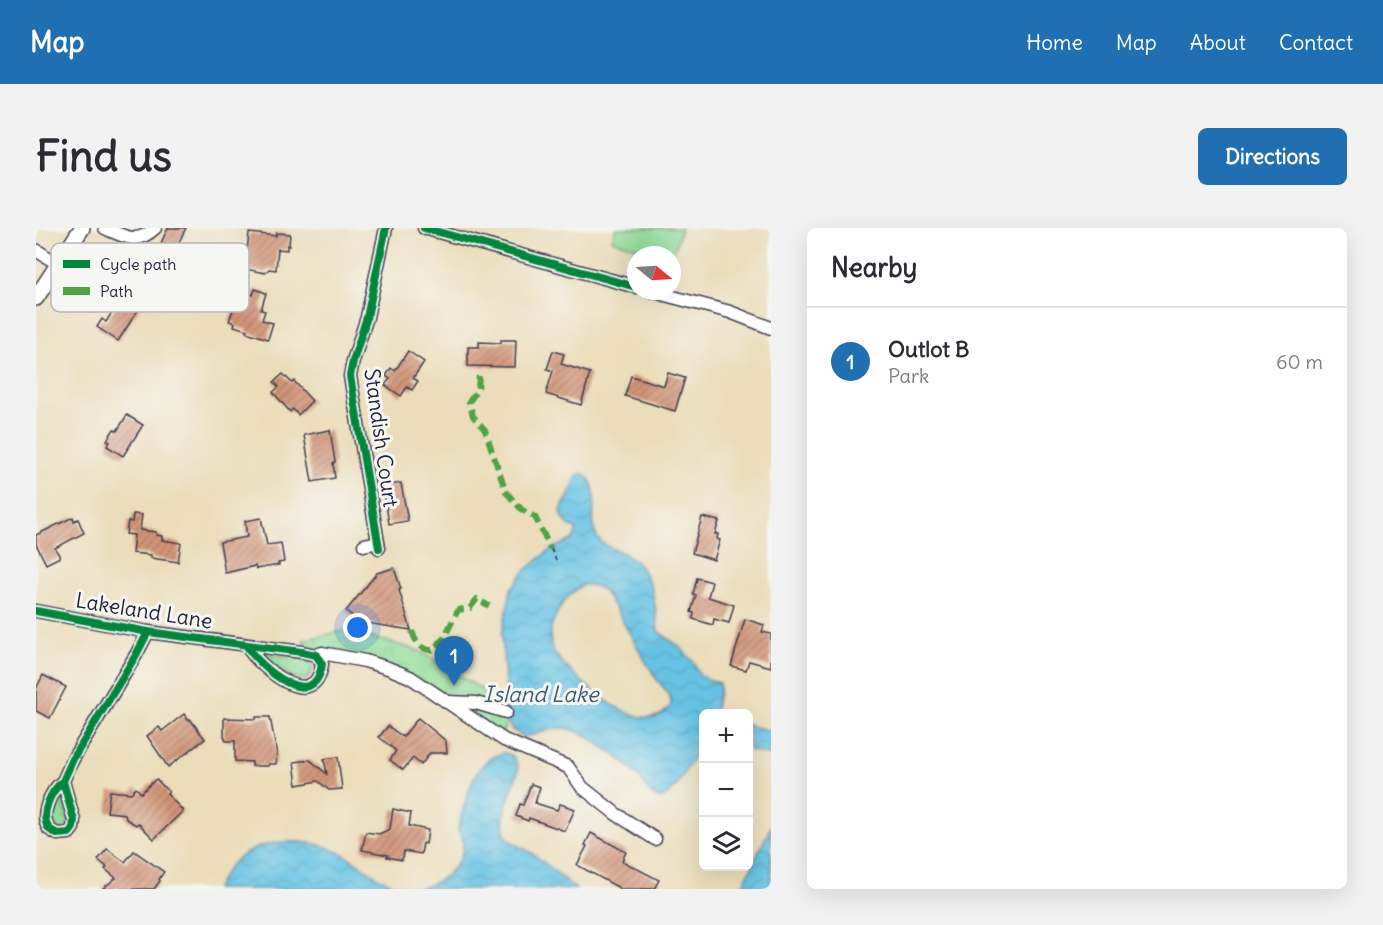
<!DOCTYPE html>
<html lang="en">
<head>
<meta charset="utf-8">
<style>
	body { margin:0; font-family:Delius,sans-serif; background:#f2f2f3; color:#2b2b33 }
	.controls { position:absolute; right:18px; bottom:18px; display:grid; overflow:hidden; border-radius:9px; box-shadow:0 6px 24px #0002 }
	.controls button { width:54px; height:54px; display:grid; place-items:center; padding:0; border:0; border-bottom:2px solid #e1e1e2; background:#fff; color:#2b2b33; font:30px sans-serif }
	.compass { position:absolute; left:591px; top:18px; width:54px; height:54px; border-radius:50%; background:#fff; box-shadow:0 6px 24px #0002; rotate:108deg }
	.you { position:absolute; left:322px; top:400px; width:21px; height:21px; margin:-15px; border:4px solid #fff; border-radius:50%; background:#1a73e8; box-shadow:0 0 0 9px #1a73e833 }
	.badge { display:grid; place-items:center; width:39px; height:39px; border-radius:50%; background:#1f6fb2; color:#fff; font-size:20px; font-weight:700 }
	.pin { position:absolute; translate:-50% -50px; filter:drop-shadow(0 2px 3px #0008) }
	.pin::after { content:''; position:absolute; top:32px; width:21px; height:18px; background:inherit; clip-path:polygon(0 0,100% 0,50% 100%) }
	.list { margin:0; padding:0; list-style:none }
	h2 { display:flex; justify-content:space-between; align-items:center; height:78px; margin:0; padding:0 24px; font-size:26px }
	h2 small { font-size:20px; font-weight:400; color:#7c7c81 }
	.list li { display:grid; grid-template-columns:39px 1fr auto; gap:18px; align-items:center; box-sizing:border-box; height:108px; padding:0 24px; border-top:2px solid #e1e1e2 }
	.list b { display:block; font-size:22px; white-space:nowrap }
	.list p { margin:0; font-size:20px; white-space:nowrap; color:#7c7c81 }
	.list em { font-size:20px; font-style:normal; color:#7c7c81 }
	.icon { flex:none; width:33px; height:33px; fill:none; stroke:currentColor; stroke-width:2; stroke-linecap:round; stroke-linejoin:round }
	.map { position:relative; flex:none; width:735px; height:661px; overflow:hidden; border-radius:9px }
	header { display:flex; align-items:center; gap:36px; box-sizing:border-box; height:84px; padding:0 30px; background:#1f6fb2; color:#fff }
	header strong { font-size:28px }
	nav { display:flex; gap:33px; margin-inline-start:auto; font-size:21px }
	.intro { display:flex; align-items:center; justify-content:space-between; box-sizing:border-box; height:144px; padding:0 36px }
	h1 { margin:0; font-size:42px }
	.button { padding:15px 27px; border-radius:9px; background:#1f6fb2; color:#fff; font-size:21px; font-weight:700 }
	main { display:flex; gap:36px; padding:0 36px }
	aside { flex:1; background:#fff; border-radius:9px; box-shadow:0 6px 24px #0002 }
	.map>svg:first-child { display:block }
	.grass { fill:url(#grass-dots); stroke:#5a7f6a; stroke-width:1.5 }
	.park { fill:url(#park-crowns); stroke:#5a7f6a; stroke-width:1.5 }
	.pitch { fill:#91dc98; stroke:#5a7f6a; stroke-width:1.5 }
	.water { fill:url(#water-waves); stroke:#447290; stroke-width:1.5; fill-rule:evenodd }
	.building { fill:url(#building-hatch) }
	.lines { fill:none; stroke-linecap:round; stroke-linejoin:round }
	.minor-casing { stroke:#403e4e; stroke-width:15 }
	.major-casing { stroke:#403e4e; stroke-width:18 }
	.path { stroke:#403e4e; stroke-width:2; stroke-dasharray:4.5 4.5; stroke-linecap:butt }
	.minor { stroke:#fff; stroke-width:12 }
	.major { stroke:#fff; stroke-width:15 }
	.quiet { stroke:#50a245; stroke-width:6; stroke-dasharray:12 6; stroke-linecap:butt }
	.cycleway-casing { stroke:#f6f6f2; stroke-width:11 }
	.cycleway { stroke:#00873e; stroke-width:8 }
	.labels { text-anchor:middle; stroke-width:6; stroke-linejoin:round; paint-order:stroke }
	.street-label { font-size:21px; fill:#22223b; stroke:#f6f6f2 }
	.water-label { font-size:22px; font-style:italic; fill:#3a5a76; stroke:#f6f6f2 }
	.key { fill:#f6f6f2; stroke:#b6b6bb; stroke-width:1.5 }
	.key-label { font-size:16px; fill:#22223b }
</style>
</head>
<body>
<header>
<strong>Map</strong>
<nav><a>Home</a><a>Map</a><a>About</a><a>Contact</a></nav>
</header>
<div class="intro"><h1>Find us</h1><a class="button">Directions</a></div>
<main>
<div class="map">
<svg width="735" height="661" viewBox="0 0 735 661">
	<defs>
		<pattern id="grass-dots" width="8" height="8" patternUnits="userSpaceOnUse" patternTransform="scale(1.5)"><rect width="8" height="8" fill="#91dc98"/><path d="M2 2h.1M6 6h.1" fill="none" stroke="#7dbc84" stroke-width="1.8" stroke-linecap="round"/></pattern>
		<pattern id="park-crowns" width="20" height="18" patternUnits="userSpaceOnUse" patternTransform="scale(1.5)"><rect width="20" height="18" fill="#91dc98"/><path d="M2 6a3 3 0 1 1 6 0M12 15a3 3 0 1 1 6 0" fill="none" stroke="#7dbc84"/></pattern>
		<pattern id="water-waves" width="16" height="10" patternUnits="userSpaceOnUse" patternTransform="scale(1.5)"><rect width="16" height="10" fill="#66c3e4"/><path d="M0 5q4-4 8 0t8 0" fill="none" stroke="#58a7c4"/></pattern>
		<pattern id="building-hatch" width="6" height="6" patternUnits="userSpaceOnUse" patternTransform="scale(1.5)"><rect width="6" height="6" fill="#d29578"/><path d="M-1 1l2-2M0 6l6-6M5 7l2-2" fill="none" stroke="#aa7964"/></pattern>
	</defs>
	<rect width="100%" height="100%" fill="#f6f6f2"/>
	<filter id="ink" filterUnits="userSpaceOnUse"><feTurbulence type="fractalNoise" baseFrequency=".0167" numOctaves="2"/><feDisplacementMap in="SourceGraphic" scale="12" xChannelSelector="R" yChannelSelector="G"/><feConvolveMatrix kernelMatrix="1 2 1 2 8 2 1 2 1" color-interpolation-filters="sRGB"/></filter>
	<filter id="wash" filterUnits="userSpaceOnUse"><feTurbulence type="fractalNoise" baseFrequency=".008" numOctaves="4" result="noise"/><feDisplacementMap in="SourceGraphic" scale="24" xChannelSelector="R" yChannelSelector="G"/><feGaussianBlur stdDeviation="1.35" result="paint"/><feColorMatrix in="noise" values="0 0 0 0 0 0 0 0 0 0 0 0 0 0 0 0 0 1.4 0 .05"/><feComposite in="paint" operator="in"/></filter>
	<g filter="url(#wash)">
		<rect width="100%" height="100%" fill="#ebddba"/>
		<g class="grass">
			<polygon points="228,424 270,431 277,438 275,447 270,452 255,449 226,429 224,425"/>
			<polygon points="25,564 32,591 32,597 26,601 19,599 15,587 23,565"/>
		</g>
		<polygon class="park" points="310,402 384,423 469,476 471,493 466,506 412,469 308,425 270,418 267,412"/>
		<polygon class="pitch" points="580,0 645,0 636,30 636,27 625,27 576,12"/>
		<g class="water">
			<path d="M544,245L550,247C566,264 553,286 559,305C564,318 578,320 589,326C617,341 620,375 622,403L644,419L658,435L664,448L683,455C686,467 677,475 680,485H668L667,519C650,533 647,559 626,570C614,571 611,558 603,549C590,534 553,506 534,501C517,497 504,507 488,509L476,502L471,493L466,405L475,361L489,343L515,321L536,312L541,302C533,298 523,290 526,280C527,276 532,271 533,267C537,259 538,251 544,245ZM547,357L560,358L567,362C588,391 602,424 622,453C627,459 636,468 635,477C634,481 629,484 626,486C596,504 533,446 517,423C507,400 527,367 547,357Z"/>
			<polygon points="712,497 735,503 735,528 713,522"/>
			<path d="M469,525C477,526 482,534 482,542C478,560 464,582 468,601C470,615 486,619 496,625C511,636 525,650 540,661H180C185,650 191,639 201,631C229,609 274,609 305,625C329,638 349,660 378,660C403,661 441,628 422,602C429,575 436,529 469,525Z"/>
			<polygon points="735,598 735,661 705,661"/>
		</g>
		<g id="blocks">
			<g class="building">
				<polygon points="132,0 150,0 139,22 125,15"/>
				<polygon points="213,5 240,8 240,5 254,6 253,18 251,17 251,22 242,21 240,42 233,41 229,45 209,41"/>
				<polygon points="219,61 230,65 225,82 229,83 226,92 237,95 232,111 210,104 211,102 198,98 199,95 193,93 201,71 206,72 209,64 217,67"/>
				<polygon points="79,63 104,79 82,113 61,99 66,91 70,94 80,78 73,73"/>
				<polygon points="465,112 480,112 479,139 432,138 432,119 443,119 443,114 465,115"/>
				<polygon points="372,123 388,134 377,150 382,153 376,162 371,159 365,168 349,157 354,151 350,148 355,140 359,143"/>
				<polygon points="517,123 528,126 525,136 554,145 545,177 510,166 517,143 511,141"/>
				<polygon points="632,145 649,150 639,183 589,168 595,148 628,158"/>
				<polygon points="247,146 256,155 258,153 276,173 262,187 257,181 254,184 237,164 243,159 238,154"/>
				<polygon points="91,187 107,197 87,228 71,218 74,214 71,212 78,201 81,203"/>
				<polygon points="294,202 299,234 297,235 299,250 276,254 268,207"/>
				<polygon points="365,255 372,293 353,296 347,258"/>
				<polygon points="97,286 106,287 104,302 120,304 120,307 126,308 126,312 145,315 142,334 115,330 115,327 96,325 98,307 90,306 92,293 96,294"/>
				<polygon points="37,289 38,293 42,291 48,305 19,320 24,329 10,336 0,316 0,307"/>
				<polygon points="666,289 683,293 679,306 682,306 681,311 684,312 678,332 656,325"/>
				<polygon points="225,290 231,317 245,315 248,334 242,335 243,337 220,341 219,338 189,345 184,314 211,309 209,293"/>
				<polygon points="358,340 365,361 363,362 375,402 324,394 310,383 341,345"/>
				<polygon points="661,350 676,354 672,369 698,377 693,395 678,391 677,397 657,391 658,385 655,384 660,367 657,366"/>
				<polygon points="709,391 728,397 726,404 735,406 735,439 713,433 710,442 695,438"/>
				<polygon points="7,447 30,459 14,490 0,483 0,461"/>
				<polygon points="148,486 152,492 154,491 169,511 132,539 111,508 123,499 126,503"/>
				<polygon points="220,489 234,489 241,526 240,536 232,536 232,538 216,538 216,534 199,533 199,513 190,513 188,508 188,490 220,491"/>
				<polygon points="382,490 410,513 411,525 394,525 385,537 377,530 367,542 354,532 360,523 343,509 352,498 367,509"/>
				<polygon points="302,529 306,561 293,562 282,553 261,557 258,534 274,532 291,546 288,531"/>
				<polygon points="120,551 133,564 131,566 147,583 118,611 102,595 100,597 90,591 89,586 71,584 74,563 95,565 100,560 105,565"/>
				<polygon points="495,556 504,559 499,575 521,582 524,576 539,581 529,603 493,590 492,593 480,588 484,576 487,577"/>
				<polygon points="357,581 375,585 373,598 392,602 390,616 387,615 385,626 368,623 366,632 351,629 352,627 326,622 330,604 343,606 354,601"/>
				<polygon points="555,605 590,624 586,633 623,652 618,661 585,661 541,637 551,618 549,617"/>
				<polygon points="71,621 89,634 98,623 128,644 123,651 124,653 118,661 66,661 80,650 69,641 71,639 62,632"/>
			</g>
		</g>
	</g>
	<g filter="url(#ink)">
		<use href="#blocks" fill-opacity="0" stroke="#403e4e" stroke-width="1.5"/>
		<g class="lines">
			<defs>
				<g id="minor">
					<path d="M69,0C89,9 101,17 119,0"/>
					<polyline points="388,0 600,59"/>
					<polyline points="0,22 22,36"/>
					<polyline points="614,63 694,84 735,100"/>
					<polyline points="328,317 342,314"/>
					<polyline points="343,320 314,148 317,133 331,89 350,0"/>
					<path d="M0,383L112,404L266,424L280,427L286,436C279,487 223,439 210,417"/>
					<polyline points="280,427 286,425 329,433 352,440 374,449 468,512 532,539 546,559 580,586 619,611"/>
					<polyline points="411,474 440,475 470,484"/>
					<path d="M27,553C15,563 3,586 13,601L21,606L33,605L37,600L38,592L27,553L37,531L100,427L112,404"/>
				</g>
				<polyline id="major" points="0,70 46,0"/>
			</defs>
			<use href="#minor" class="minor-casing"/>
			<use href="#major" class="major-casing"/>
			<polyline class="path" points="515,321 520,332"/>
			<use href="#minor" class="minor"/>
			<use href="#major" class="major"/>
			<g class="quiet">
				<polyline points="443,148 442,161 433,174 437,188 449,202 470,264 486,282 499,289 515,321"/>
				<path d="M376,403C379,413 384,422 396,422L408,410L422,382L434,380L441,371L453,378"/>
			</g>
			<defs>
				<g id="cycleway">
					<polyline points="388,0 600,59"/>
					<polyline points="343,320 314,148 317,133 331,89 350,0"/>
					<path d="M0,383L112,404L266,424L280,427L286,436C279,487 223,439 210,417"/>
					<path d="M27,553C15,563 3,586 13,601L21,606L33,605L37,600L38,592L27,553L37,531L100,427L112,404"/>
				</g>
			</defs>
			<use href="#cycleway" class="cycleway-casing"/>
			<use href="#cycleway" class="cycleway"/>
		</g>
	</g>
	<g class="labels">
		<g class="street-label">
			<text transform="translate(345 210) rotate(82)" y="7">Standish Court</text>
			<text transform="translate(108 383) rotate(9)" y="7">Lakeland Lane</text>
		</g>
		<g class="water-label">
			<text x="505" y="474">Island Lake</text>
		</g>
	</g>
	<rect x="15" y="15" width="198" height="69" rx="9" class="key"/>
	<rect x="27" y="32" width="27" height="8" fill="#00873e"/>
	<rect x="27" y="59" width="27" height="8" fill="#50a245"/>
	<g class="key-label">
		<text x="64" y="42">Cycle path</text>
		<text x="64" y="69">Path</text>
	</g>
</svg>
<div class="controls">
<button>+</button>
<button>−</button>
<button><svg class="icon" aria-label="layers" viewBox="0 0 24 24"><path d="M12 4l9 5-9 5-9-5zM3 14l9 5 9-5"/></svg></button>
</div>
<svg class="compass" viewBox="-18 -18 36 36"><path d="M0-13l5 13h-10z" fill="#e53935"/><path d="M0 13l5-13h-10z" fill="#7c7c81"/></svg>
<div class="you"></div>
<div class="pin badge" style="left:418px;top:458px">1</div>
</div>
<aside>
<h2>Nearby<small></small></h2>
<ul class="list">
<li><span class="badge">1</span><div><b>Outlot B</b><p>Park</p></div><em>60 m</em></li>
</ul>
</aside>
</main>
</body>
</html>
